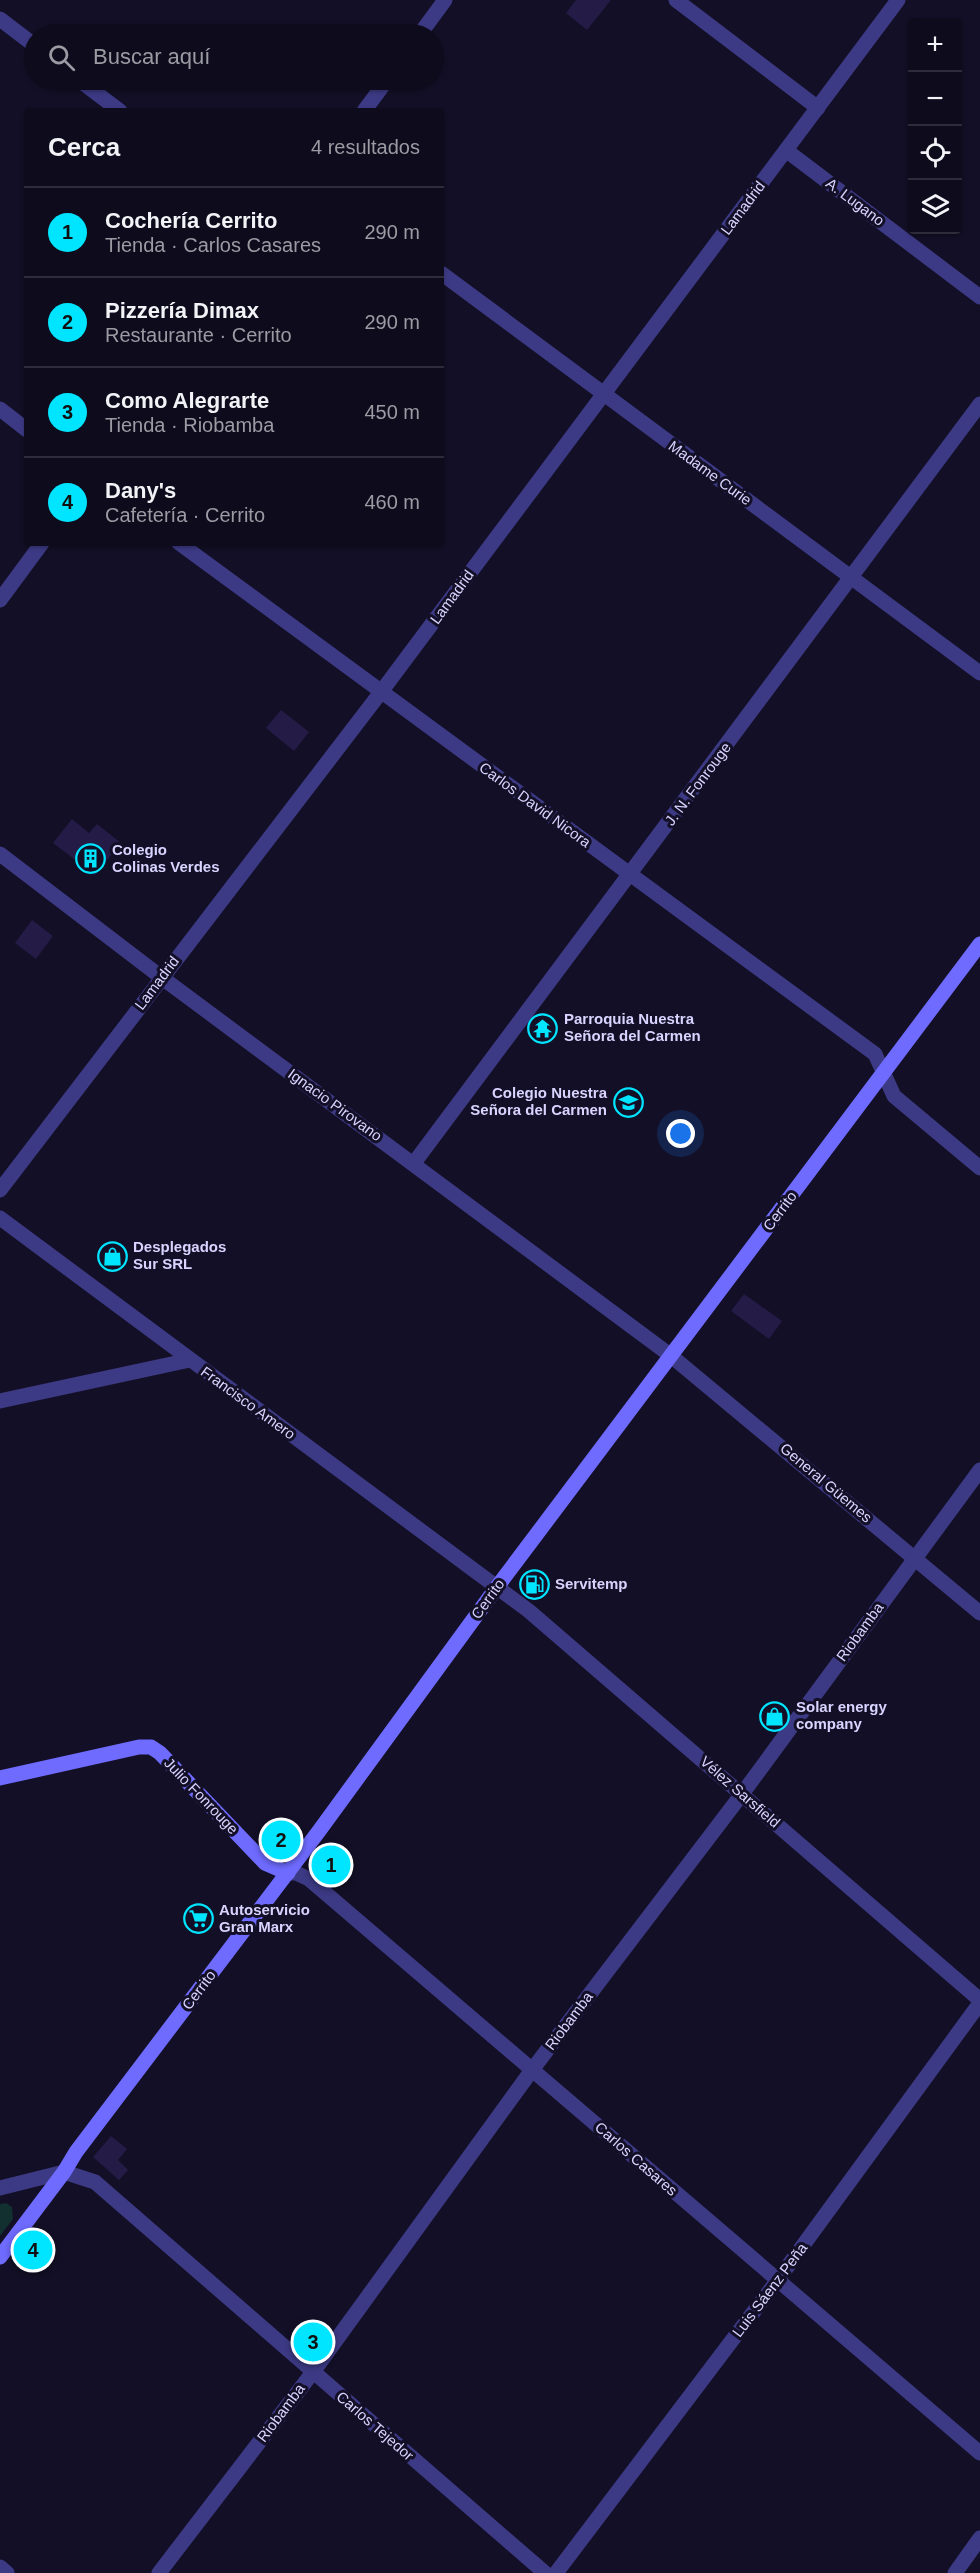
<!DOCTYPE html>
<html lang="es">
<head>
<meta charset="utf-8">
<style>
	body { margin:0; font-family:Helvetica,sans-serif; background:#1c1929; color:#f1f3f6 }
	.controls { position:absolute; right:18px; top:18px; display:grid; overflow:hidden; border-radius:6px; box-shadow:0 2px 4px #0004 }
	.controls button { width:54px; height:54px; display:grid; place-items:center; padding:0; border:0; border-bottom:2px solid #2e2b3b; background:#0e0b1c; color:#f1f3f6; font:30px sans-serif }
	.you { position:absolute; left:681px; top:1134px; width:21px; height:21px; margin:-15px; border:4px solid #fff; border-radius:50%; background:#1a73e8; box-shadow:0 0 0 9px #1a73e833 }
	.badge { display:grid; place-items:center; width:39px; height:39px; border-radius:50%; background:#00e5ff; color:#111; font-size:20px; font-weight:700 }
	.pin { position:absolute; translate:-50% -50%; border:3px solid #fff; box-shadow:0 2px 6px #0006 }
	.list { margin:0; padding:0; list-style:none }
	h2 { display:flex; justify-content:space-between; align-items:center; height:78px; margin:0; padding:0 24px; font-size:26px }
	h2 small { font-size:20px; font-weight:400; color:#9b9ba3 }
	.list li { display:grid; grid-template-columns:39px 1fr auto; gap:18px; align-items:center; box-sizing:border-box; height:90px; padding:0 24px; border-top:2px solid #2e2b3b }
	.list b { display:block; font-size:22px; white-space:nowrap }
	.list p { margin:0; font-size:20px; white-space:nowrap; color:#9b9ba3 }
	.list em { font-size:20px; font-style:normal; color:#9b9ba3 }
	.icon { flex:none; width:33px; height:33px; fill:none; stroke:currentColor; stroke-width:2; stroke-linecap:round; stroke-linejoin:round }
	.map { position:relative; flex:none; width:980px; height:2573px; overflow:hidden }
	.search { position:absolute; background:#0e0b1c; box-shadow:0 2px 4px #0004; left:24px; top:24px; width:420px; height:66px; display:flex; align-items:center; gap:15px; box-sizing:border-box; padding:0 21px; border-radius:33px; color:#9b9ba3; font-size:22px }
	.panel { position:absolute; background:#0e0b1c; box-shadow:0 2px 4px #0004; left:24px; top:108px; width:420px; height:438px; border-radius:6px }
	.map>svg:first-child { display:block }
	.green { fill:#12302f }
	.building { fill:#241b47 }
	.lines { fill:none; stroke-linecap:round; stroke-linejoin:round }
	.street { stroke:#3d3a85; stroke-width:15 }
	.secondary { stroke:#6f6bff; stroke-width:15 }
	.labels { text-anchor:middle; stroke-width:6; stroke-linejoin:round; paint-order:stroke }
	.street-label { font-size:15px; fill:#d9d4ff; stroke:#130f26 }
	.poi-label { font-size:15px; font-weight:bold; fill:#d9d4ff; stroke:#130f26; text-anchor:start }
</style>
</head>
<body>
<div class="map">
<svg width="980" height="2573" viewBox="0 0 980 2573">
	<rect width="100%" height="100%" fill="#130f26"/>
	<polygon class="green" points="6,2203 12,2207 13,2219 0,2236 0,2204"/>
	<g class="building">
		<polygon points="576,0 611,0 587,30 566,13"/>
		<polygon points="281,710 309,732 294,751 266,728"/>
		<polygon points="72,819 89,833 97,824 121,843 95,875 53,843"/>
		<polygon points="32,920 53,936 36,959 15,943"/>
		<polygon points="744,1294 782,1321 769,1339 731,1311"/>
		<polygon points="111,2136 127,2149 118,2160 128,2170 119,2180 93,2157"/>
	</g>
	<g class="lines">
		<g class="street">
			<polyline points="676,0 818,108"/>
			<polyline points="0,19 34,45"/>
			<polyline points="420,34 445,0"/>
			<polyline points="79,80 120,111"/>
			<polyline points="364,111 387,80"/>
			<polyline points="787,151 980,297"/>
			<polyline points="441,273 980,673"/>
			<polyline points="0,409 27,430"/>
			<polyline points="179,543 875,1054 894,1096 980,1168"/>
			<polyline points="0,600 42,543"/>
			<polyline points="0,854 161,977 670,1355 980,1613"/>
			<polyline points="414,1163 980,404"/>
			<polyline points="0,1190 381,692 898,0"/>
			<polyline points="0,1218 529,1611 980,2000"/>
			<polyline points="0,1401 190,1360"/>
			<polyline points="288,1873 296,1873 309,1879 980,2453"/>
			<polyline points="0,2188 64,2172 95,2182 545,2573"/>
			<polyline points="0,2567 7,2573"/>
			<polyline points="159,2573 313,2372 532,2070 742,1794 980,1470"/>
			<polyline points="556,2573 777,2281 980,2003"/>
			<polyline points="955,2573 980,2538"/>
		</g>
		<g class="secondary">
			<polyline points="0,1778 139,1747 151,1747 160,1753 265,1863 288,1873"/>
			<polyline points="0,2257 64,2172 76,2152 319,1831 497,1587 980,944"/>
		</g>
	</g>
	<defs>
		<symbol id="building-ring" viewBox="-11 -11 22 22"><circle r="9.5" fill="#130f26" stroke="#00e5ff" stroke-width="1.5"/><path d="M-4-6H4V6H1V3H-1V6H-4ZM-2.5-4.3h1.7v1.8h-1.7ZM.8-4.3h1.7v1.8H.8ZM-2.5-1h1.7V.8h-1.7ZM.8-1h1.7V.8H.8Z" fill="#00e5ff"/></symbol>
		<symbol id="temple-ring" viewBox="-11 -11 22 22"><circle r="9.5" fill="#130f26" stroke="#00e5ff" stroke-width="1.5"/><path d="M0-6L5-2H3V0L6.5 2.5H4V6H1.5V3h-3V6H-4V2.5H-6.5L-3 0V-2H-5Z" fill="#00e5ff"/></symbol>
		<symbol id="school-ring" viewBox="-11 -11 22 22"><circle r="9.5" fill="#130f26" stroke="#00e5ff" stroke-width="1.5"/><path d="M0-5L7-2L0 1L-7-2ZM-4 1L0 2.5L4 1V4Q0 6-4 4Z" fill="#00e5ff"/></symbol>
		<symbol id="shop-ring" viewBox="-11 -11 22 22"><circle r="9.5" fill="#130f26" stroke="#00e5ff" stroke-width="1.5"/><path d="M-5-2.5h2.3a2.7 3.5 0 0 1 5.4 0H5L5.5 6h-11ZM-1.5-2.5h3a1.5 2.3 0 0 0-3 0Z" fill="#00e5ff"/></symbol>
		<symbol id="fuel-ring" viewBox="-11 -11 22 22"><circle r="9.5" fill="#130f26" stroke="#00e5ff" stroke-width="1.5"/><path d="M-5.5-6h7V0h2V4h1.3V-2.5L3-4.5l.8-.8L6-3V5H2.5V1h-1V6h-7ZM-4.2-4.7v3.2H.2V-4.7Z" fill="#00e5ff"/></symbol>
		<symbol id="supermarket-ring" viewBox="-11 -11 22 22"><circle r="9.5" fill="#130f26" stroke="#00e5ff" stroke-width="1.5"/><path d="M-6-5.5h2.5l.6 2H6L4.5 2H-2.5L-4.4-4H-6ZM-1.5 3.2a1.3 1.3 0 1 0 .1 0ZM3 3.2a1.3 1.3 0 1 0 .1 0Z" fill="#00e5ff"/></symbol>
	</defs>
	<g fill-rule="evenodd">
		<use href="#building-ring" x="74" y="842" width="33" height="33"/>
		<use href="#temple-ring" x="526" y="1012" width="33" height="33"/>
		<use href="#school-ring" x="612" y="1086" width="33" height="33"/>
		<use href="#shop-ring" x="96" y="1240" width="33" height="33"/>
		<use href="#fuel-ring" x="518" y="1568" width="33" height="33"/>
		<use href="#shop-ring" x="758" y="1700" width="33" height="33"/>
		<use href="#supermarket-ring" x="182" y="1902" width="33" height="33"/>
	</g>
	<g class="labels">
		<g class="street-label">
			<text transform="translate(855 202) rotate(37)" y="5">A. Lugano</text>
			<text transform="translate(743 208) rotate(-53)" y="5">Lamadrid</text>
			<text transform="translate(710 473) rotate(36)" y="5">Madame Curie</text>
			<text transform="translate(452 597) rotate(-54)" y="5">Lamadrid</text>
			<text transform="translate(698 784) rotate(-53)" y="5">J. N. Fonrouge</text>
			<text transform="translate(535 805) rotate(36)" y="5">Carlos David Nicora</text>
			<text transform="translate(157 983) rotate(-53)" y="5">Lamadrid</text>
			<text transform="translate(335 1105) rotate(36)" y="5">Ignacio Pirovano</text>
			<text transform="translate(780 1211) rotate(-53)" y="5">Cerrito</text>
			<text transform="translate(248 1403) rotate(36)" y="5">Francisco Amero</text>
			<text transform="translate(826 1483) rotate(40)" y="5">General Güemes</text>
			<text transform="translate(488 1599) rotate(-54)" y="5">Cerrito</text>
			<text transform="translate(860 1632) rotate(-54)" y="5">Riobamba</text>
			<text transform="translate(740 1792) rotate(41)" y="5">Vélez Sarsfield</text>
			<text transform="translate(201 1796) rotate(46)" y="5">Julio Fonrouge</text>
			<text transform="translate(199 1990) rotate(-53)" y="5">Cerrito</text>
			<text transform="translate(569 2021) rotate(-53)" y="5">Riobamba</text>
			<text transform="translate(636 2159) rotate(41)" y="5">Carlos Casares</text>
			<text transform="translate(770 2290) rotate(-53)" y="5">Luis Sáenz Peña</text>
			<text transform="translate(281 2413) rotate(-53)" y="5">Riobamba</text>
			<text transform="translate(375 2426) rotate(41)" y="5">Carlos Tejedor</text>
		</g>
		<g class="poi-label">
			<text x="112" y="855">Colegio<tspan x="112" dy="17">Colinas Verdes</tspan></text>
			<text x="564" y="1024">Parroquia Nuestra<tspan x="564" dy="17">Señora del Carmen</tspan></text>
			<text x="607" y="1098" text-anchor="end">Colegio Nuestra<tspan x="607" dy="17">Señora del Carmen</tspan></text>
			<text x="133" y="1252">Desplegados<tspan x="133" dy="17">Sur SRL</tspan></text>
			<text x="555" y="1589">Servitemp</text>
			<text x="796" y="1712">Solar energy<tspan x="796" dy="17">company</tspan></text>
			<text x="219" y="1915">Autoservicio<tspan x="219" dy="17">Gran Marx</tspan></text>
		</g>
	</g>
</svg>
<div class="controls">
<button>+</button>
<button>−</button>
<button><svg class="icon" aria-label="locate" viewBox="0 0 24 24"><circle cx="12" cy="12" r="6"/><path d="M12 2v4M12 18v4M2 12h4M18 12h4"/></svg></button>
<button><svg class="icon" aria-label="layers" viewBox="0 0 24 24"><path d="M12 4l9 5-9 5-9-5zM3 14l9 5 9-5"/></svg></button>
</div>
<div class="you"></div>
<div class="pin badge" style="left:331px;top:1865px">1</div>
<div class="pin badge" style="left:281px;top:1840px">2</div>
<div class="pin badge" style="left:313px;top:2342px">3</div>
<div class="pin badge" style="left:33px;top:2250px">4</div>
<div class="search"><svg class="icon" aria-label="search" viewBox="0 0 24 24"><circle cx="10" cy="10" r="6"/><path d="M15 15l6 6"/></svg>Buscar aquí</div>
<section class="panel">
<h2>Cerca<small>4 resultados</small></h2>
<ul class="list">
<li><span class="badge">1</span><div><b>Cochería Cerrito</b><p>Tienda · Carlos Casares</p></div><em>290 m</em></li>
<li><span class="badge">2</span><div><b>Pizzería Dimax</b><p>Restaurante · Cerrito</p></div><em>290 m</em></li>
<li><span class="badge">3</span><div><b>Como Alegrarte</b><p>Tienda · Riobamba</p></div><em>450 m</em></li>
<li><span class="badge">4</span><div><b>Dany's</b><p>Cafetería · Cerrito</p></div><em>460 m</em></li>
</ul>
</section>
</div>
</body>
</html>
